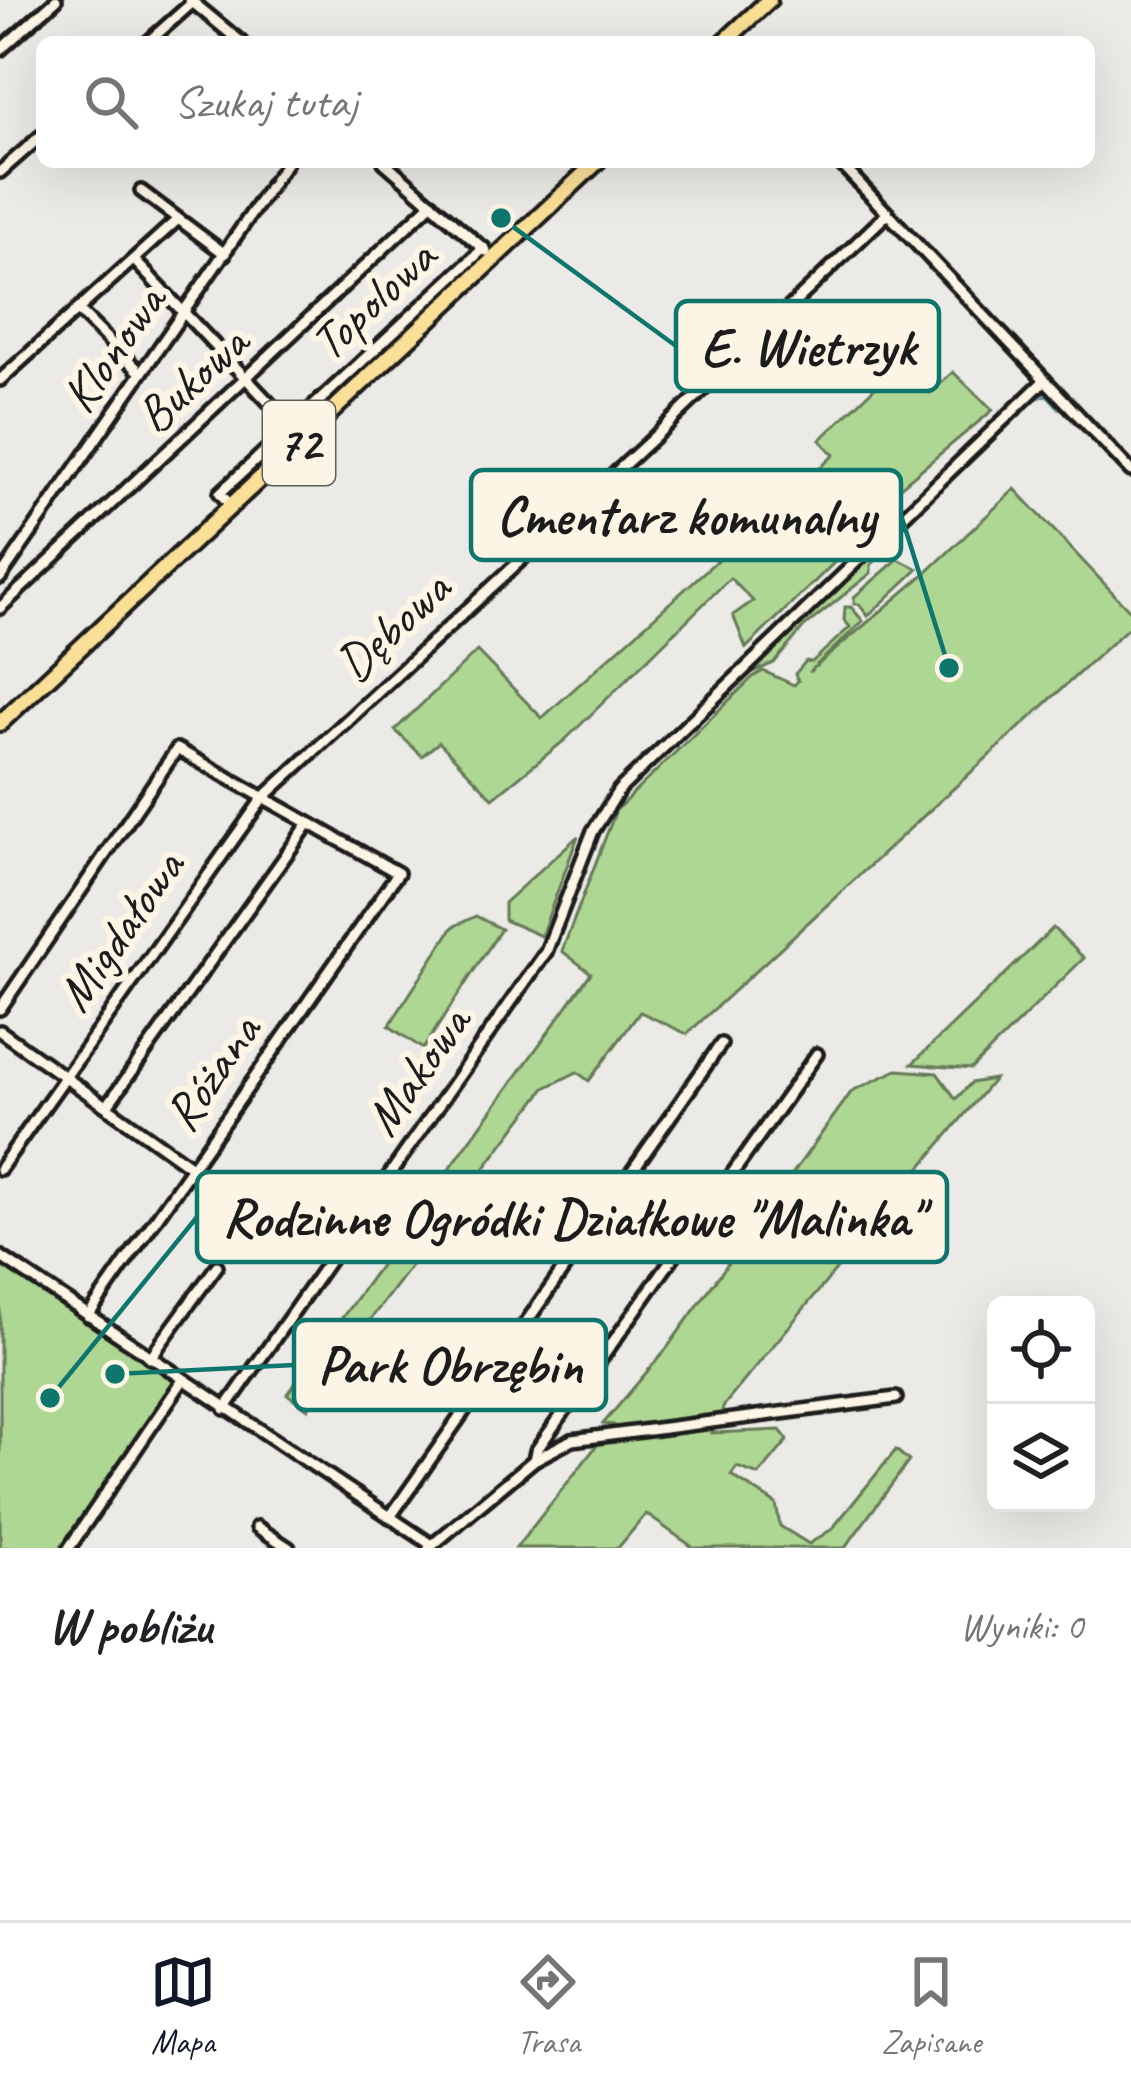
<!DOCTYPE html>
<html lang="pl">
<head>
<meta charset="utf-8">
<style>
	body { margin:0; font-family:Caveat,sans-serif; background:#f6f6f6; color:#202124 }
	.controls { position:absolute; right:36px; bottom:36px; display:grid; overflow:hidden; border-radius:18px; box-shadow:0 12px 48px #0002 }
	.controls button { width:108px; height:108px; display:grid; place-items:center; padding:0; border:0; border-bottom:3px solid #e0e0e0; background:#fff; color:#202124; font:60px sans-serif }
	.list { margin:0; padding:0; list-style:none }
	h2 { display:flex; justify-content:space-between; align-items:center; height:156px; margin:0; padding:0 48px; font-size:51px }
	h2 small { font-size:39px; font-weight:400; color:#757577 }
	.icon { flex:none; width:66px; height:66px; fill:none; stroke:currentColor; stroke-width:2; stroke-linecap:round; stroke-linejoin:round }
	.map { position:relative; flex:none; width:1131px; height:1548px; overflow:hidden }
	.search { position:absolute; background:#fff; box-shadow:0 12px 48px #0002; left:36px; right:36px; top:36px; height:132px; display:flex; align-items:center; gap:30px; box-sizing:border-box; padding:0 42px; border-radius:18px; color:#757577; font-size:45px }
	.sheet { height:372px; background:#fff }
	nav { display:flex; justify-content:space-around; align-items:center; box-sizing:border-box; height:168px; border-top:3px solid #e0e0e0; background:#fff; font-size:33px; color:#757577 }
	nav a { display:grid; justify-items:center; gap:6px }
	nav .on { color:#111827 }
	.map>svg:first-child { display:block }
	.green { fill:#afd794; stroke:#667a58; stroke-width:3 }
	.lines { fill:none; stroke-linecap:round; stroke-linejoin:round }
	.stream { stroke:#5f9094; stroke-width:3 }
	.minor-casing { stroke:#1c1c1c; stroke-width:18 }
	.primary-casing { stroke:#1c1c1c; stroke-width:22 }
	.minor { stroke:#fcf5e5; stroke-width:9 }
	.primary { stroke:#fadf96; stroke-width:14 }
	.labels { text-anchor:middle; stroke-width:12; stroke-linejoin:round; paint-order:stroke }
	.shield { fill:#fcf5e5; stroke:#5f5d58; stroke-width:3 }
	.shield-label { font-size:48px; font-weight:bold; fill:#1c1c1c }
	.street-label { font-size:51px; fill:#1c1c1c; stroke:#fcf5e5 }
	.leader { fill:none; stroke:#0f766e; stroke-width:4.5 }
	.callout-dot { fill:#0f766e; stroke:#fcf5e5; stroke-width:4.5 }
	.callout { fill:#fcf5e5; stroke:#0f766e; stroke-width:4.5 }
	.callout-label { font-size:54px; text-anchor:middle; font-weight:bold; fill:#1c1c1c }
</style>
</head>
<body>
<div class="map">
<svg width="1131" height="1548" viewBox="0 0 1131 1548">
	<rect width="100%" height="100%" fill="#ebeae6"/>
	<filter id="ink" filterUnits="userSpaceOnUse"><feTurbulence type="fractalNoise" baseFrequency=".00833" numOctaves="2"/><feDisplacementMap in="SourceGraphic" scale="24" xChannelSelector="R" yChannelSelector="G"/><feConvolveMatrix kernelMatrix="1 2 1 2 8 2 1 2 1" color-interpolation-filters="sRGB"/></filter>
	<g filter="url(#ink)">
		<g class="green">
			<polygon points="898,365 930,393 953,372 993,410 900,487 841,556 746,648 733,615 753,601 730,578 565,740 493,798 439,742 422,756 395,730 477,651 542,718 834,455 820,440"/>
			<polygon points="1015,489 1131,612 1131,625 687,1034 640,1012 589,1081 577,1072 545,1088 336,1365 308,1409 287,1394 591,973 562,951 616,810 753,677 763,671 794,685 798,681 795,674 806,661 812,662 850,627 844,620 845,607 851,607 863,621 809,672 926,573"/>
			<polygon points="879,544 888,549 871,565 871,573 804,627 774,663 749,674 748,670"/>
			<polygon points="898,559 918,569 868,616 859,604 854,604 854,597"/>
			<polygon points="578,836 541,936 504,920 504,903"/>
			<polygon points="476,916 501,929 423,1049 389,1026 453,927"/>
			<polygon points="1053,928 1084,958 971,1069 912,1064"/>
			<polygon points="897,1070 937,1073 956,1099 971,1083 994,1079 725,1404 712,1433 780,1430 788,1440 759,1475 737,1467 731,1475 776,1504 780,1526 809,1544 832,1529 896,1450 909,1461 845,1548 694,1548 646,1514 618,1548 516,1548 613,1425 603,1424 667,1348 852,1091"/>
			<polygon points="0,1262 179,1383 68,1548 0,1548"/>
		</g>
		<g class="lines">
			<g class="stream">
				<polyline points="975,454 1035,399 1047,395 1060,409"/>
				<polyline points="888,538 968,462"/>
				<polyline points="750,670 882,544"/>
				<polyline points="688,731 744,676"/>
				<polyline points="665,752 681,738"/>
				<polyline points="615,804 653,763"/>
				<polyline points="557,944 603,822"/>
			</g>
			<defs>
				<g id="minor">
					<polyline points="190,0 241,42"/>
					<polyline points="148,42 193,2"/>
					<polyline points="0,50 56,0"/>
					<polyline points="384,162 486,251"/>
					<polyline points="839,162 1131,471"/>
					<polyline points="0,172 42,135"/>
					<polyline points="141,191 225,254"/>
					<polyline points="134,260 295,430"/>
					<polyline points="78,310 141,373"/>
					<polyline points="0,380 177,220"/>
					<polyline points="231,506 220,493 484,248"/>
					<polyline points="0,578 287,162"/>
					<polyline points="0,608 432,203"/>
					<polyline points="0,1009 177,749 398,873 88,1316"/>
					<polyline points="0,1031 218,1186"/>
					<polyline points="107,1106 309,823"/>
					<polyline points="0,1169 263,798 650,441 888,213"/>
					<polyline points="0,1256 432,1545"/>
					<polyline points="150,1358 217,1266"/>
					<polyline points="225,1409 546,952 593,831 619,790 1045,380"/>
					<polyline points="534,1460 536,1451 817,1054"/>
					<polyline points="390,1517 721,1044"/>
					<polyline points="257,1527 289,1548"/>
					<polyline points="69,1548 183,1380"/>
					<polyline points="429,1548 534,1460 572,1440 896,1398"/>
				</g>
				<g id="primary">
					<polyline points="724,42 769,0"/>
					<polyline points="0,723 597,162"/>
				</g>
			</defs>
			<use href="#minor" class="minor-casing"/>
			<use href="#primary" class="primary-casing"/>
			<use href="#minor" class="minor"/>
			<use href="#primary" class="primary"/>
		</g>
	</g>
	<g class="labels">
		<rect class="shield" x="263" y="401" width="72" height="84" rx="9"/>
		<g class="shield-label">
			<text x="299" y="460">72</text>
		</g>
		<g class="street-label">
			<text transform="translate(372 299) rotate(-43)" y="18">Topolowa</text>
			<text transform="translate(112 348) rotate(-55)" y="18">Klonowa</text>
			<text transform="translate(191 378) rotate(-43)" y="18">Bukowa</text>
			<text transform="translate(392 625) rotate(-43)" y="18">Dębowa</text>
			<text transform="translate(119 930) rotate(-55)" y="18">Migdałowa</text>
			<text transform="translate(416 1070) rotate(-55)" y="18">Makowa</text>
			<text transform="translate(211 1072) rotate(-55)" y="18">Różana</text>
		</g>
	</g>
	<path class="leader" d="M501 218L676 346M949 668L901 515M50 1398L197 1217M115 1374L294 1365"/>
	<g class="callout-dot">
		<circle cx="501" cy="218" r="12"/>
		<circle cx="949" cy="668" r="12"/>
		<circle cx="50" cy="1398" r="12"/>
		<circle cx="115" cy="1374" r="12"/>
	</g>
	<g class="callout">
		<rect x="676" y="301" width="263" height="90" rx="12"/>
		<rect x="471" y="470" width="430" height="90" rx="12"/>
		<rect x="197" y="1172" width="750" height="90" rx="12"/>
		<rect x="294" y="1320" width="312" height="90" rx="12"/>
	</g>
	<g class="callout-label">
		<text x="808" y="365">E. Wietrzyk</text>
		<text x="686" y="534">Cmentarz komunalny</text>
		<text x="572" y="1236">Rodzinne Ogródki Działkowe "Malinka"</text>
		<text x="450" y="1383">Park Obrzębin</text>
	</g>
</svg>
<div class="controls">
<button><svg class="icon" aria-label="locate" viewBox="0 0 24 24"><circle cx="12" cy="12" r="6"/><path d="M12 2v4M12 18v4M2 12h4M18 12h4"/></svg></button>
<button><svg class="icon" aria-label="layers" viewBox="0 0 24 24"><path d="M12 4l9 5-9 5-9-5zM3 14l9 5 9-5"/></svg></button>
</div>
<div class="search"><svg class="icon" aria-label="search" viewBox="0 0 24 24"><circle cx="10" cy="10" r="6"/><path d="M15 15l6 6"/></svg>Szukaj tutaj</div>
</div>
<section class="sheet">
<h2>W pobliżu<small>Wyniki: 0</small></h2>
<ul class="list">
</ul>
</section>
<nav>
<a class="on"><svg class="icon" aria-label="map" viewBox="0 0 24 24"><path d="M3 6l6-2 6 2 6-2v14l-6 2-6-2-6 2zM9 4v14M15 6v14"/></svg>Mapa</a>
<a><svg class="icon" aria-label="directions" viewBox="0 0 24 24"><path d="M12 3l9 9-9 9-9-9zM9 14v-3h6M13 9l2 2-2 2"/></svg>Trasa</a>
<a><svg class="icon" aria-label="saved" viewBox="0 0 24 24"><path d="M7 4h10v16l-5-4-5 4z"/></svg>Zapisane</a>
</nav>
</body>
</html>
